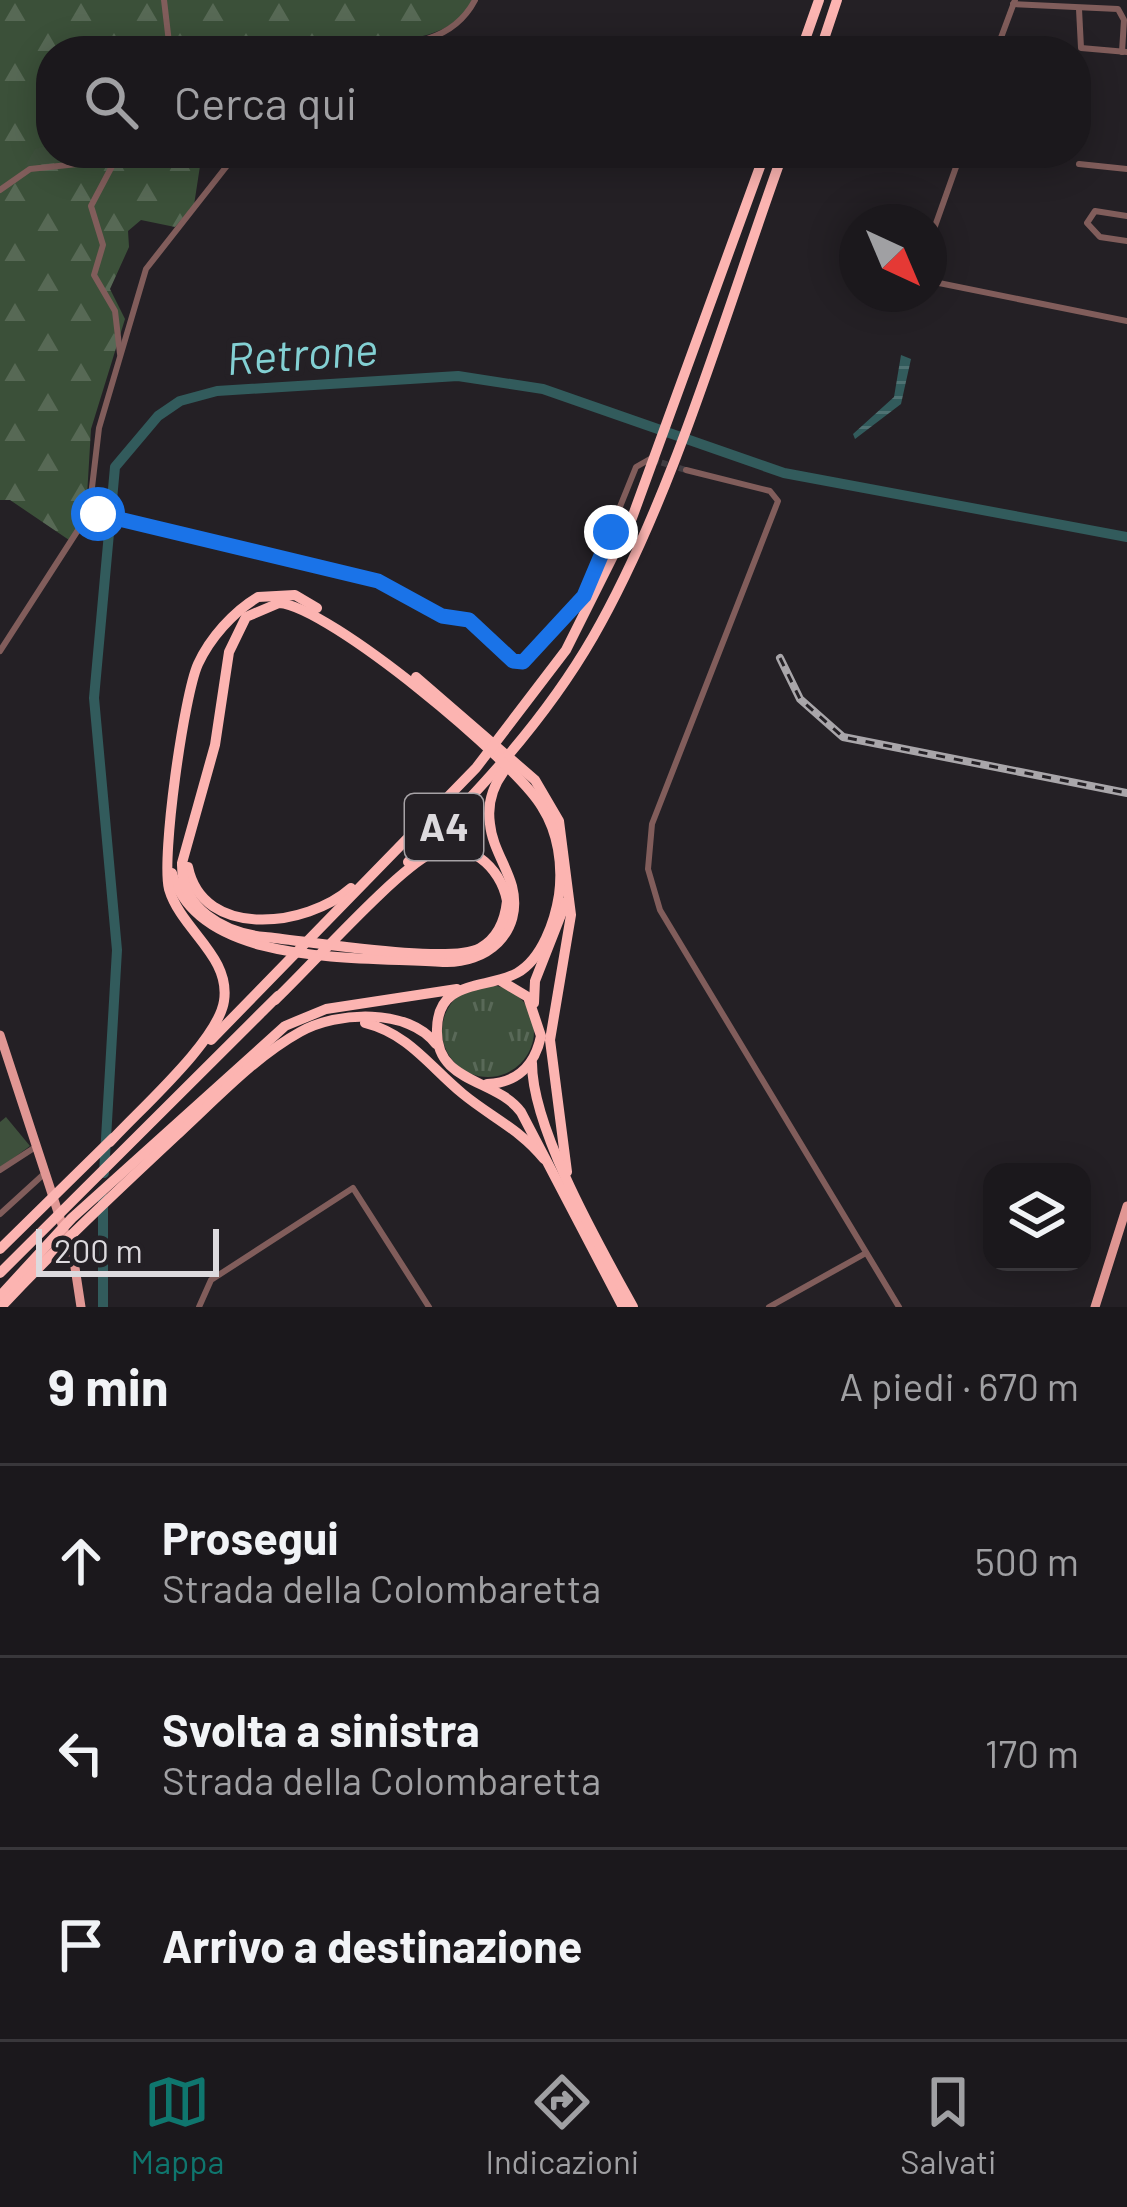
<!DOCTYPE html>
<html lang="it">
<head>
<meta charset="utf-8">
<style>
	body { margin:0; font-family:Barlow,sans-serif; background:#242125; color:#f1f3f6 }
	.controls { position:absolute; right:36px; bottom:36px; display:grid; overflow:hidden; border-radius:24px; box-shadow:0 6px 30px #0003 }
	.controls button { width:108px; height:108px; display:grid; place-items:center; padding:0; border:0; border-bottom:3px solid #39373b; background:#1b181c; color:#f1f3f6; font:60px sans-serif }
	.compass { position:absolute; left:839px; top:204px; width:108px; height:108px; border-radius:50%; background:#1b181c; box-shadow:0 6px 30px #0003; rotate:136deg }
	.scale { position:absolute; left:36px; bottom:30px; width:183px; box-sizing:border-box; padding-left:12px; border:6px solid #dddade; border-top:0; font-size:33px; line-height:42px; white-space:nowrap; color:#dddade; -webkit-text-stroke:9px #242025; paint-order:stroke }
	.stop { position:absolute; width:36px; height:36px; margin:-27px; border:9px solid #1a73e8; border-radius:50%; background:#fff }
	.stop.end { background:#1a73e8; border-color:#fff; box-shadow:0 3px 12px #0008 }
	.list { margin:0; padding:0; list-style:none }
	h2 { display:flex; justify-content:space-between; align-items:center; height:156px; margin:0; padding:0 48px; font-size:51px }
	h2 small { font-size:39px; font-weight:400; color:#a0a0a3 }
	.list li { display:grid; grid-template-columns:78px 1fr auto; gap:36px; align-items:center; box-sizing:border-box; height:192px; padding:0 48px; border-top:3px solid #39373b }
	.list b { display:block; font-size:45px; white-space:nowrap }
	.list p { margin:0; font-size:39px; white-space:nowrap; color:#a0a0a3 }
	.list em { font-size:39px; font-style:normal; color:#a0a0a3 }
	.icon { flex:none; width:66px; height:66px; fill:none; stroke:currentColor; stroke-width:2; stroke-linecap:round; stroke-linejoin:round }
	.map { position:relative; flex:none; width:1127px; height:1307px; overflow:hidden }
	.search { position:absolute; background:#1b181c; box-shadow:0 6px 30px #0003; left:36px; right:36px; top:36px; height:132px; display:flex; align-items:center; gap:30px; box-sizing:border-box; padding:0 42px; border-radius:48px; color:#a0a0a3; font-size:45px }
	.sheet { height:732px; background:#1b181c }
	nav { display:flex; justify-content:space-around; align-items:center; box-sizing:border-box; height:168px; border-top:3px solid #39373b; background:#1b181c; font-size:33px; color:#a0a0a3 }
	nav a { display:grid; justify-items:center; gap:6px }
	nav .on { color:#0f766e }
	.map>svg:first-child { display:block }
	.grass { fill:url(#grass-tufts) }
	.forest { fill:url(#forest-firs) }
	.park { fill:#3e503c }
	.water { fill:url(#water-rules) }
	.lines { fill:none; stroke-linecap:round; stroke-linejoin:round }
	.river { stroke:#325b5c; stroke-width:10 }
	.minor-tunnel { stroke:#403c41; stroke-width:6; stroke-dasharray:6 3; stroke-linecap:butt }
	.minor { stroke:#815d5b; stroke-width:6 }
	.major { stroke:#e19794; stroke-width:9 }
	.highway { stroke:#fcb4b1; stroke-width:10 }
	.rail-casing { stroke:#a9a6aa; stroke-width:8 }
	.rail { stroke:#242025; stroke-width:3; stroke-dasharray:9; stroke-linecap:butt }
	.route { stroke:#1a73e8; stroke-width:15 }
	.labels { text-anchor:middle; stroke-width:12; stroke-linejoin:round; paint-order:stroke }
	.shield { fill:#242025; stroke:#a6a2a6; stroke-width:3 }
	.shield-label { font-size:39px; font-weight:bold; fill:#dddade }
	.water-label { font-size:45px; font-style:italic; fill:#83d0d3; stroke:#242025 }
</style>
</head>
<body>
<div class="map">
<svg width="1127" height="1307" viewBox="0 0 1127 1307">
	<defs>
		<pattern id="grass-tufts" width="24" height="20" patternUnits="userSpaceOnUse" patternTransform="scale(3)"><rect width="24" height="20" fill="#3e503c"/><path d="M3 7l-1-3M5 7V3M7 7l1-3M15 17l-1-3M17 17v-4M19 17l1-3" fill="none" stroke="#596958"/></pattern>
		<pattern id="forest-firs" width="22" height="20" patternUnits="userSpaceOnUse" patternTransform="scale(3)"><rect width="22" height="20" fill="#3b5039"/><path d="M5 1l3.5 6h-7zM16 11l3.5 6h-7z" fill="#576955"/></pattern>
		<pattern id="water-rules" width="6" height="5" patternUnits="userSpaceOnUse" patternTransform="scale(3)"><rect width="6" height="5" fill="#325b5c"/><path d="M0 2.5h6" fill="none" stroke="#4f7273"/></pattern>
	</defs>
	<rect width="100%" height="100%" fill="#242025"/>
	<circle class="grass" cx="488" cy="1031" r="46"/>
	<path class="forest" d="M0,0H472C447,52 369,39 318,41C295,55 281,51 256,41L264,51H51V153H202L194,205L175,227L141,220L128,231L129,247L110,289L125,319L91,429L87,496L72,542L10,500H0Z"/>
	<g class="park">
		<polygon points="51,144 51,153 73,153 76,161 25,166 35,149"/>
		<polygon points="6,1117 30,1146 0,1168 0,1122"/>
	</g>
	<polygon class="water" points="901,355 911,359 901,404 855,439 853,434 894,397"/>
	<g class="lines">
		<g class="river">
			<polyline points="104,1173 117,950 94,698 115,467 158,416 180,401 217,391 458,376 543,389 784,473 1127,537"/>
			<polyline points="103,1307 103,1198"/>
		</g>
		<polyline class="minor-tunnel" points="653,460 686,470"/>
		<g class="minor">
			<polyline points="164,0 170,51"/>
			<polyline points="1013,4 1118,9 1124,20 1122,52"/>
			<polyline points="1079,9 1081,48 1127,52"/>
			<path d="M316,51C372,40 444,59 475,0"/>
			<polyline points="996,51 1015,0"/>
			<polyline points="119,153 91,206 103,245 94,275 115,311 120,354"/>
			<polyline points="1079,164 1127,169"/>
			<polyline points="0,190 30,169 87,163 103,153"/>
			<polyline points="1127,216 1095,211 1087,223 1100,237 1127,241"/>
			<polyline points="929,243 961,153"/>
			<polyline points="929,281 1127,321"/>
			<polyline points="686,470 770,491 778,501 652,824 648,869 660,910 899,1307"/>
			<polyline points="89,513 378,581 442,616 469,620 513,661 523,662 584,596 636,467 650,459"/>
			<polyline points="0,651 89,513 99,428 146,269 237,153"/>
			<polyline points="0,1170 37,1146"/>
			<polyline points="0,1214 45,1173"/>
			<polyline points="199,1307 211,1280 353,1188 429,1307"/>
			<polyline points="769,1307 866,1253"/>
		</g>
		<g class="major">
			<polyline points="0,1035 74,1261 81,1307"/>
			<polyline points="1095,1307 1127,1206"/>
		</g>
		<g class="highway">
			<polyline points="801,51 819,0"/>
			<polyline points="820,51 837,0"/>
			<polyline points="416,677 535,780 559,821 571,915 550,1040 567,1172"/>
			<path d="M408,862C477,793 544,722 593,637C674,496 727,307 783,153"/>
			<path d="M188,867C203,940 307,927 351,888"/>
			<path d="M172,873C199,968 361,956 443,962C486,964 524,933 512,886C506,865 492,846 490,824C487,804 493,786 504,771"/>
			<path d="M275,1000C309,968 397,869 432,853C467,837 501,867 507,901C505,920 498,938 480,948C449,965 307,941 265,937C224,933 181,909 182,863L215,745L229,652L246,617L279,603C329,606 516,762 542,807C558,832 563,865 559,895C555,921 542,959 517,973C486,990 438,978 437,1029C435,1084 496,1078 521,1112L623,1307"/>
			<polyline points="534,1003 535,981 566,902"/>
			<path d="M365,1023C409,1034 430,1067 463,1094C491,1117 521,1130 544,1159"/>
			<polyline points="211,1040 476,768 566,650 632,518 765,153"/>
			<path d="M532,1063C532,1129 600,1247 633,1307"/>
			<path d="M487,1084C517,1083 535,1065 541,1036L528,997L501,981"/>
			<path d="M110,1142C139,1110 218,1041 224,1001C231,956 181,930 169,889C161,858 184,695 198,664C210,638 233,612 258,597L295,595L317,608"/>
			<polyline points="0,1249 113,1138"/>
			<polyline points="0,1273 278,996"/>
			<polyline points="0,1296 72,1218 285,1026 326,1009 457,989"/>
			<path d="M1,1307C58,1246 118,1190 179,1133C217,1098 255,1057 300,1032C337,1011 409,1008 436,1044"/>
		</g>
		<defs>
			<polyline id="rail" points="780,658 800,699 843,737 1127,793"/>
		</defs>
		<use href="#rail" class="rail-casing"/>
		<use href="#rail" class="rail"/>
	</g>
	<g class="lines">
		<polyline class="route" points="98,514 378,581 442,616 469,620 513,661 523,662 584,596 611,532"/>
	</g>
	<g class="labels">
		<rect class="shield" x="405" y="794" width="78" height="66" rx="9"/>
		<g class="shield-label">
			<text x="444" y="841">A4</text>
		</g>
		<g class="water-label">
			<text transform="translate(302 354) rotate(-4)" y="16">Retrone</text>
		</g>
	</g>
</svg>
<div class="controls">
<button><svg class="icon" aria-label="layers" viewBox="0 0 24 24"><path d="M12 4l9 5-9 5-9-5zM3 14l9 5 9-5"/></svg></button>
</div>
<svg class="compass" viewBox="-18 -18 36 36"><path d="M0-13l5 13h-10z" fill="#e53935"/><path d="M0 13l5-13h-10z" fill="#a0a0a3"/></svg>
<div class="scale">200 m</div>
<div class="stop" style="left:98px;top:514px"></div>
<div class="stop end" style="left:611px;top:532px"></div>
<div class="search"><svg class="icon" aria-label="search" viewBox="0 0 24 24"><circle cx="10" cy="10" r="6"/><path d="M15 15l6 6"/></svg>Cerca qui</div>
</div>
<section class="sheet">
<h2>9 min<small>A piedi · 670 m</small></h2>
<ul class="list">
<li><svg class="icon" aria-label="ahead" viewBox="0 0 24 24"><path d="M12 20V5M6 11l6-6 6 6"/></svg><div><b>Prosegui</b><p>Strada della Colombaretta</p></div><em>500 m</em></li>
<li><svg class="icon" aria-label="left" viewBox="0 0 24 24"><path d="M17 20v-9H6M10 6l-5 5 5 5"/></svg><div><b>Svolta a sinistra</b><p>Strada della Colombaretta</p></div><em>170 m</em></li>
<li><svg class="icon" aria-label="arrive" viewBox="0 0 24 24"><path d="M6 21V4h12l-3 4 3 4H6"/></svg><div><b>Arrivo a destinazione</b></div></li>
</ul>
</section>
<nav>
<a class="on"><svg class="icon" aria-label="map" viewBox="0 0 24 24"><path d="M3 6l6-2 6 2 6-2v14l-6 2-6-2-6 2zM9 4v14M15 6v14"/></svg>Mappa</a>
<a><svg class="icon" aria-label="directions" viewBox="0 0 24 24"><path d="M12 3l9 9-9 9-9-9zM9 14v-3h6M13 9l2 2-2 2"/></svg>Indicazioni</a>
<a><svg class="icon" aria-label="saved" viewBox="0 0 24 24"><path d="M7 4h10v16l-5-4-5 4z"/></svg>Salvati</a>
</nav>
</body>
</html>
